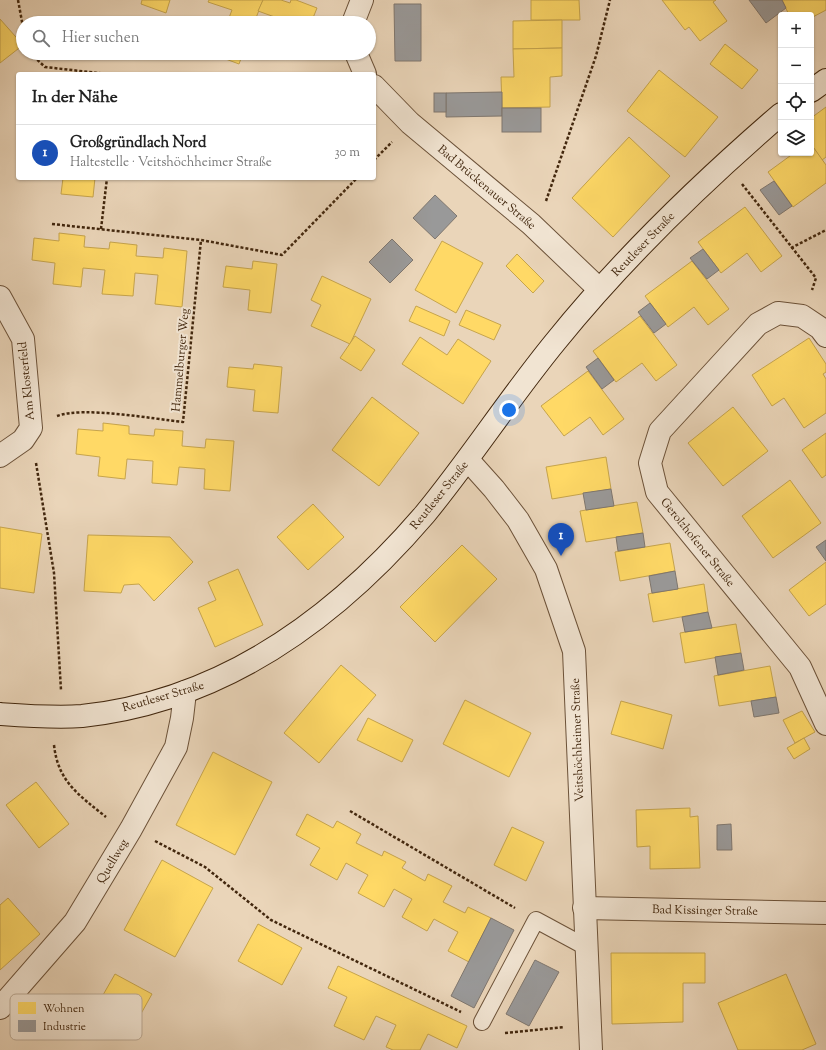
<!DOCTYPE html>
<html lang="de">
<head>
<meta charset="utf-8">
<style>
	body { margin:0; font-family:"Sorts Mill Goudy",serif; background:#f6f6f6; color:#222 }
	.controls { position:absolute; right:12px; top:12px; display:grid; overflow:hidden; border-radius:4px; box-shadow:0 1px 3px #0004 }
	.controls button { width:36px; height:36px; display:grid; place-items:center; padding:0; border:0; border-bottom:1px solid #e0e0e0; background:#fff; color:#222; font:20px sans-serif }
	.you { position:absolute; left:509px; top:410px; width:14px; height:14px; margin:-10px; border:3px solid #fff; border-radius:50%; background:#1a73e8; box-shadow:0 0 0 6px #1a73e833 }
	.badge { display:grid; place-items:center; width:26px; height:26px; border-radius:50%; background:#8f2418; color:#fff; font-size:13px; font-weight:700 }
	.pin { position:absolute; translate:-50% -33px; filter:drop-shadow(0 1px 2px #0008) }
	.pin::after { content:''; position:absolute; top:21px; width:14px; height:12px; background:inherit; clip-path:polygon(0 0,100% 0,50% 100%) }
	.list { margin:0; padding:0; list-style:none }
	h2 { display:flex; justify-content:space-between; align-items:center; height:52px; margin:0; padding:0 16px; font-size:17px }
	h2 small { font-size:13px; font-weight:400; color:#767676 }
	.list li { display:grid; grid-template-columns:26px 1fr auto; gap:12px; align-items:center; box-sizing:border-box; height:56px; padding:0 16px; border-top:1px solid #e0e0e0 }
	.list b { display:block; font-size:15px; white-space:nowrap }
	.list p { margin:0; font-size:13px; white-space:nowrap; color:#767676 }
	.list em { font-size:13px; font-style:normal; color:#767676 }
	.icon { flex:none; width:22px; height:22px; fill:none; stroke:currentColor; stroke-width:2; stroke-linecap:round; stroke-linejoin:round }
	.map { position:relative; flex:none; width:826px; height:1050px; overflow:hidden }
	.search { position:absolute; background:#fff; box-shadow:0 1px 3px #0004; left:16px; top:16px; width:360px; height:44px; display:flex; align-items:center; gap:10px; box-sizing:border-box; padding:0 14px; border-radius:22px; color:#767676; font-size:15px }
	.panel { position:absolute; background:#fff; box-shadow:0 1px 3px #0004; left:16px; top:72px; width:360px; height:108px; border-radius:4px }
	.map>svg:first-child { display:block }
	.homes { fill:#ffd966; stroke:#c6a44c }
	.industry { fill:#999; stroke:#7f776f }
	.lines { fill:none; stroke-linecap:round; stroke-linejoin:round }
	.lane-casing { stroke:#6c5239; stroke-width:18 }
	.street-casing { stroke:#6c5239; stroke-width:24 }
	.secondary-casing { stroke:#42270e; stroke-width:24 }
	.path { stroke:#42270e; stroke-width:2.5; stroke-dasharray:3 2; stroke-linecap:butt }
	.lane { stroke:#f1e4d2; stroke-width:16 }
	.street { stroke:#f1e4d2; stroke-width:22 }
	.secondary { stroke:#f1e4d2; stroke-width:22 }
	.labels { text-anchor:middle; stroke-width:4; stroke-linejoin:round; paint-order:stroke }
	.street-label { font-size:12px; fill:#42270e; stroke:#f1e4d2 }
	.key { fill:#f1e4d2; stroke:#bcab97; stroke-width:1 }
	.key-label { font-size:11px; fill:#42270e }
</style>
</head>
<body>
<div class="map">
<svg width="826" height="1050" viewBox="0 0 826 1050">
	<rect width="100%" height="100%" fill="#ead5b9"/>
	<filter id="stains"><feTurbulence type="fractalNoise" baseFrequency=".005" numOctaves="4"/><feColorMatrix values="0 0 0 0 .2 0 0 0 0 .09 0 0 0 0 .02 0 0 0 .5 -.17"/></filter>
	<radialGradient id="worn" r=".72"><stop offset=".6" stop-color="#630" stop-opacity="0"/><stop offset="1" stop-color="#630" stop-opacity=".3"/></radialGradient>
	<g class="homes">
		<polygon points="142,0 170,0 166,13 141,4"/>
		<polygon points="209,0 263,0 254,23 227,23 232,10 208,2"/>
		<polygon points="263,0 281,0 290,3 291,0 296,0 317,8 311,23 282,23 283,20 258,11"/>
		<polygon points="531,0 579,0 580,20 531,20"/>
		<polygon points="662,0 716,0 713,2 727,21 700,41 689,27 685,30"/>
		<polygon points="782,0 826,0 826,10 811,18 811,15 789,15"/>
		<polygon points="0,19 23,45 0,63"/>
		<polygon points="562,20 562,48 513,49 513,21"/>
		<polygon points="725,44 758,70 742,89 710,64"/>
		<polygon points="562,48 562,76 550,77 550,107 502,108 501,77 514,77 513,49"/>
		<polygon points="216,53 243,53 239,64 215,55"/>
		<polygon points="659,70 718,117 685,157 627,111"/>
		<polygon points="826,107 826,157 822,160 811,144 811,118"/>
		<polygon points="629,137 670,176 613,237 572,198"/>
		<polygon points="811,144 826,165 826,183 793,207 768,172 794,153 811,153"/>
		<polygon points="63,178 95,178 93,197 61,194"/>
		<polygon points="745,207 782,256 761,272 747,253 721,273 698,242"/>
		<polygon points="59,233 85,236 84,247 109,249 110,242 137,245 136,256 163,258 164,248 187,251 182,307 155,304 158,275 135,273 133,296 102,294 105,270 83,268 81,287 53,284 55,263 32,260 34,238 59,241"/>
		<polygon points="442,241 483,263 456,313 415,290"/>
		<polygon points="517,254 544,281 533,293 506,266"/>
		<polygon points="253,261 277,264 271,313 248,310 250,290 223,287 226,266 252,269"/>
		<polygon points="692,261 729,309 708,325 694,307 668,327 645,296"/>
		<polygon points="322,276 371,299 350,344 311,326 321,305 311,300"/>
		<polygon points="416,306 450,321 444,336 409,321"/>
		<polygon points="466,310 501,325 494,340 459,325"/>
		<polygon points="640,316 677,365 656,381 642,363 616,382 593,351"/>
		<polygon points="355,336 375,350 361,371 340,358"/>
		<polygon points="420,337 447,355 458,339 491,361 463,404 402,364"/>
		<polygon points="809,338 826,364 826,372 823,374 826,379 826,413 804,428 784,398 772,406 752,375"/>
		<polygon points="254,364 282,367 278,413 253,411 255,390 227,387 229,367 253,369"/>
		<polygon points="588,371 624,419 603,435 590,417 564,436 541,406"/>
		<polygon points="372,397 419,433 379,486 332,450"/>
		<polygon points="733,407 768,451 723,486 688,443"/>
		<polygon points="103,423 129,426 129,434 154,436 155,429 183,431 182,446 205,448 206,439 234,441 230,491 204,489 205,469 179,467 177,485 152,483 153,461 127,459 125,479 98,476 100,457 76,454 78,429 103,431"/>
		<polygon points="826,433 826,475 822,478 802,450"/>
		<polygon points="606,457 611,489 552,499 546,467"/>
		<polygon points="790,480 821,523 773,558 742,516"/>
		<polygon points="637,502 643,533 586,542 580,511"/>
		<polygon points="313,504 344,537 308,570 277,537"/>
		<polygon points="0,527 42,534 34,593 0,588"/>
		<polygon points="88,535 170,537 193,562 154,601 139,584 124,585 121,593 84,591"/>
		<polygon points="670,543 675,571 620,581 615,552"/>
		<polygon points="462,545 497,579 435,642 400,607"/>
		<polygon points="826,562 826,604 809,616 789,590"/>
		<polygon points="238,569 263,625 215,647 198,608 216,600 208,582"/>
		<polygon points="704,584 708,612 653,622 648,594"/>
		<polygon points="736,624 741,653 685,663 680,633"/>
		<polygon points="341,665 376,695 319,763 284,733"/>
		<polygon points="770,666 776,697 719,706 714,676"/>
		<polygon points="465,700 531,733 509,777 443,744"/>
		<polygon points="621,701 672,715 663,749 611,734"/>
		<polygon points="802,711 815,732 795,743 783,720"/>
		<polygon points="368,718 413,740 402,762 357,740"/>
		<polygon points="804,738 810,749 794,759 787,748"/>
		<polygon points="213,752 272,782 235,855 176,825"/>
		<polygon points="36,782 69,824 39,848 6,805"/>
		<polygon points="690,808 690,817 698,816 700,868 650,869 650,846 637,847 636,810"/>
		<polygon points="307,814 333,828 337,821 361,834 356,843 382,856 384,851 406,862 402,868 425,881 428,874 452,886 443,902 465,913 468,907 491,918 469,962 448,951 458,932 434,919 427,931 402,917 412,899 394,889 384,907 358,893 368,875 346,863 337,880 310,865 320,848 296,835"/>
		<polygon points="512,827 544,842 526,881 494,865"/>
		<polygon points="162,860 213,888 175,957 124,930"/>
		<polygon points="8,898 40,934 0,970 0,905"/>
		<polygon points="258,924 302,948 282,985 238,961"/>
		<polygon points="611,953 705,953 705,983 683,983 683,1022 612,1024"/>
		<polygon points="338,966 467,1026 457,1048 428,1034 420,1050 393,1050 386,1047 396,1025 376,1016 364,1040 334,1026 347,997 328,988"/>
		<polygon points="115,974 152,994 128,1037 91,1016"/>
		<polygon points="786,974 816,1044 802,1050 738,1050 718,1003"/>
	</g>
	<g class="industry">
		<polygon points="749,0 782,0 786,8 766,23"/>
		<polygon points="394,4 421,4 421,61 395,61"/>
		<polygon points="502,92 502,116 446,117 446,93"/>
		<rect x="434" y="93" width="12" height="19"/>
		<rect x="502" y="108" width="39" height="24"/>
		<polygon points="774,181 792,206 779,215 760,190"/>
		<polygon points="435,195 457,216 435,239 413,218"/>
		<polygon points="392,239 413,260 390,283 369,262"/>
		<polygon points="703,249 719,270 707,279 690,258"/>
		<polygon points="650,303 666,324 654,333 638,312"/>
		<polygon points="598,358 614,380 602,389 586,367"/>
		<polygon points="611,489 614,506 586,510 583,493"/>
		<polygon points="643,533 645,547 618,551 616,537"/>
		<polygon points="826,540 826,561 816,547"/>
		<polygon points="675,571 678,589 652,593 649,576"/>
		<polygon points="708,612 712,628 685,632 682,617"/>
		<polygon points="741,653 744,670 718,675 715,657"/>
		<polygon points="776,697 779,713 754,717 751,701"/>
		<polygon points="731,824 732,850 717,850 717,825"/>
		<polygon points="491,918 514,930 474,1008 451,996"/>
		<polygon points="535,960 559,972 529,1026 506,1014"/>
	</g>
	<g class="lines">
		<defs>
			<polyline id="lane" points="482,1022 536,920 586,947"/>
			<g id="street">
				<polyline points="353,23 362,0"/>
				<polyline points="356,53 365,74"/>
				<polyline points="374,86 410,123 531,224 599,289"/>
				<polyline points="0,297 23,339 31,428 23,440 0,456"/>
				<polyline points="826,336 820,328 802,316 778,313 758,324 660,431 650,463 657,492 800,667 826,724"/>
				<polyline points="468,460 494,489 518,520 546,569 574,651 591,1050"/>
				<polyline points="584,908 826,913"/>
				<polyline points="0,1008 75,922 131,829 176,747 182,718 185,692"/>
			</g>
			<g id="secondary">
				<polyline points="811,91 826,80"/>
				<path d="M0,714C28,716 55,718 82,716C223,701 336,618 425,514C471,458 510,397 556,341C623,258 700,184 781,114"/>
			</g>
		</defs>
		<use href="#lane" class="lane-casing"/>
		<use href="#street" class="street-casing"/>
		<use href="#secondary" class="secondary-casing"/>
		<g class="path">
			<polyline points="18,0 23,27"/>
			<polyline points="30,53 45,67 107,74"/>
			<polyline points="374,160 392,142"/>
			<polyline points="742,184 816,278 812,290"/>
			<polyline points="546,201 596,56 610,0"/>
			<polyline points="52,224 201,240 282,255 357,178"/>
			<polyline points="101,229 107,178"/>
			<polyline points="791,248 826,230"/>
			<path d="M57,416C83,406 154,419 183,422L201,240"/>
			<polyline points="36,463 54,573 61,690"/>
			<path d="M54,745C58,782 79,795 106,817"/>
			<polyline points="350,811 515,908"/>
			<polyline points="155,841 205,867 271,920 461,1012"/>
			<polyline points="505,1033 564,1027"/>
		</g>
		<use href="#lane" class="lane"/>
		<use href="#street" class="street"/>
		<use href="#secondary" class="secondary"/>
	</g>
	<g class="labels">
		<g class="street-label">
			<text transform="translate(487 187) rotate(40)" y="4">Bad Brückenauer Straße</text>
			<text transform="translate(643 244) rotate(-46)" y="4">Reutleser Straße</text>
			<text transform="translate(180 360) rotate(-85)" y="4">Hammelburger Weg</text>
			<text transform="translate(26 381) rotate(-96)" y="4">Am Klosterfeld</text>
			<text transform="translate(439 495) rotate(-51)" y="4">Reutleser Straße</text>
			<text transform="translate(698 542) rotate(51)" y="4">Gerolzhofener Straße</text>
			<text transform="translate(163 696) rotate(-16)" y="4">Reutleser Straße</text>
			<text transform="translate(577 740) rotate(-92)" y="4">Veitshöchheimer Straße</text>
			<text transform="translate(112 861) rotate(-59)" y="4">Quellweg</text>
			<text transform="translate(705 910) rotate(1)" y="4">Bad Kissinger Straße</text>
		</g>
	</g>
	<rect x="10" y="994" width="132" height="46" rx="6" class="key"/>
	<rect x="18" y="1002" width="18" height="12" fill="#ffd966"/>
	<rect x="18" y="1020" width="18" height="12" fill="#999"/>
	<g class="key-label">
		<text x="43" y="1012">Wohnen</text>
		<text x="43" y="1030">Industrie</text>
	</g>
	<rect width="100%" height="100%" filter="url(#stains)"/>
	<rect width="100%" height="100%" fill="url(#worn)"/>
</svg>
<div class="controls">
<button>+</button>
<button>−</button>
<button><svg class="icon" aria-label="locate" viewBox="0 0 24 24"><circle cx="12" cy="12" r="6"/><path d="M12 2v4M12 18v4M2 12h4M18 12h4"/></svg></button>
<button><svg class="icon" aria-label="layers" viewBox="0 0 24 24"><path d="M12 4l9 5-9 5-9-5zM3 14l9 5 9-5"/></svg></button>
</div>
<div class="you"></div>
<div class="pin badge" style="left:561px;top:556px;background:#1a4fb4">1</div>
<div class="search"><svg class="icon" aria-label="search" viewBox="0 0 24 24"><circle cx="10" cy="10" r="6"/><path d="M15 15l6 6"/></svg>Hier suchen</div>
<section class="panel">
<h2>In der Nähe<small></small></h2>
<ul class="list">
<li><span class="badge" style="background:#1a4fb4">1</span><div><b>Großgründlach Nord</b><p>Haltestelle · Veitshöchheimer Straße</p></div><em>30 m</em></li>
</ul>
</section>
</div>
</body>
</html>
